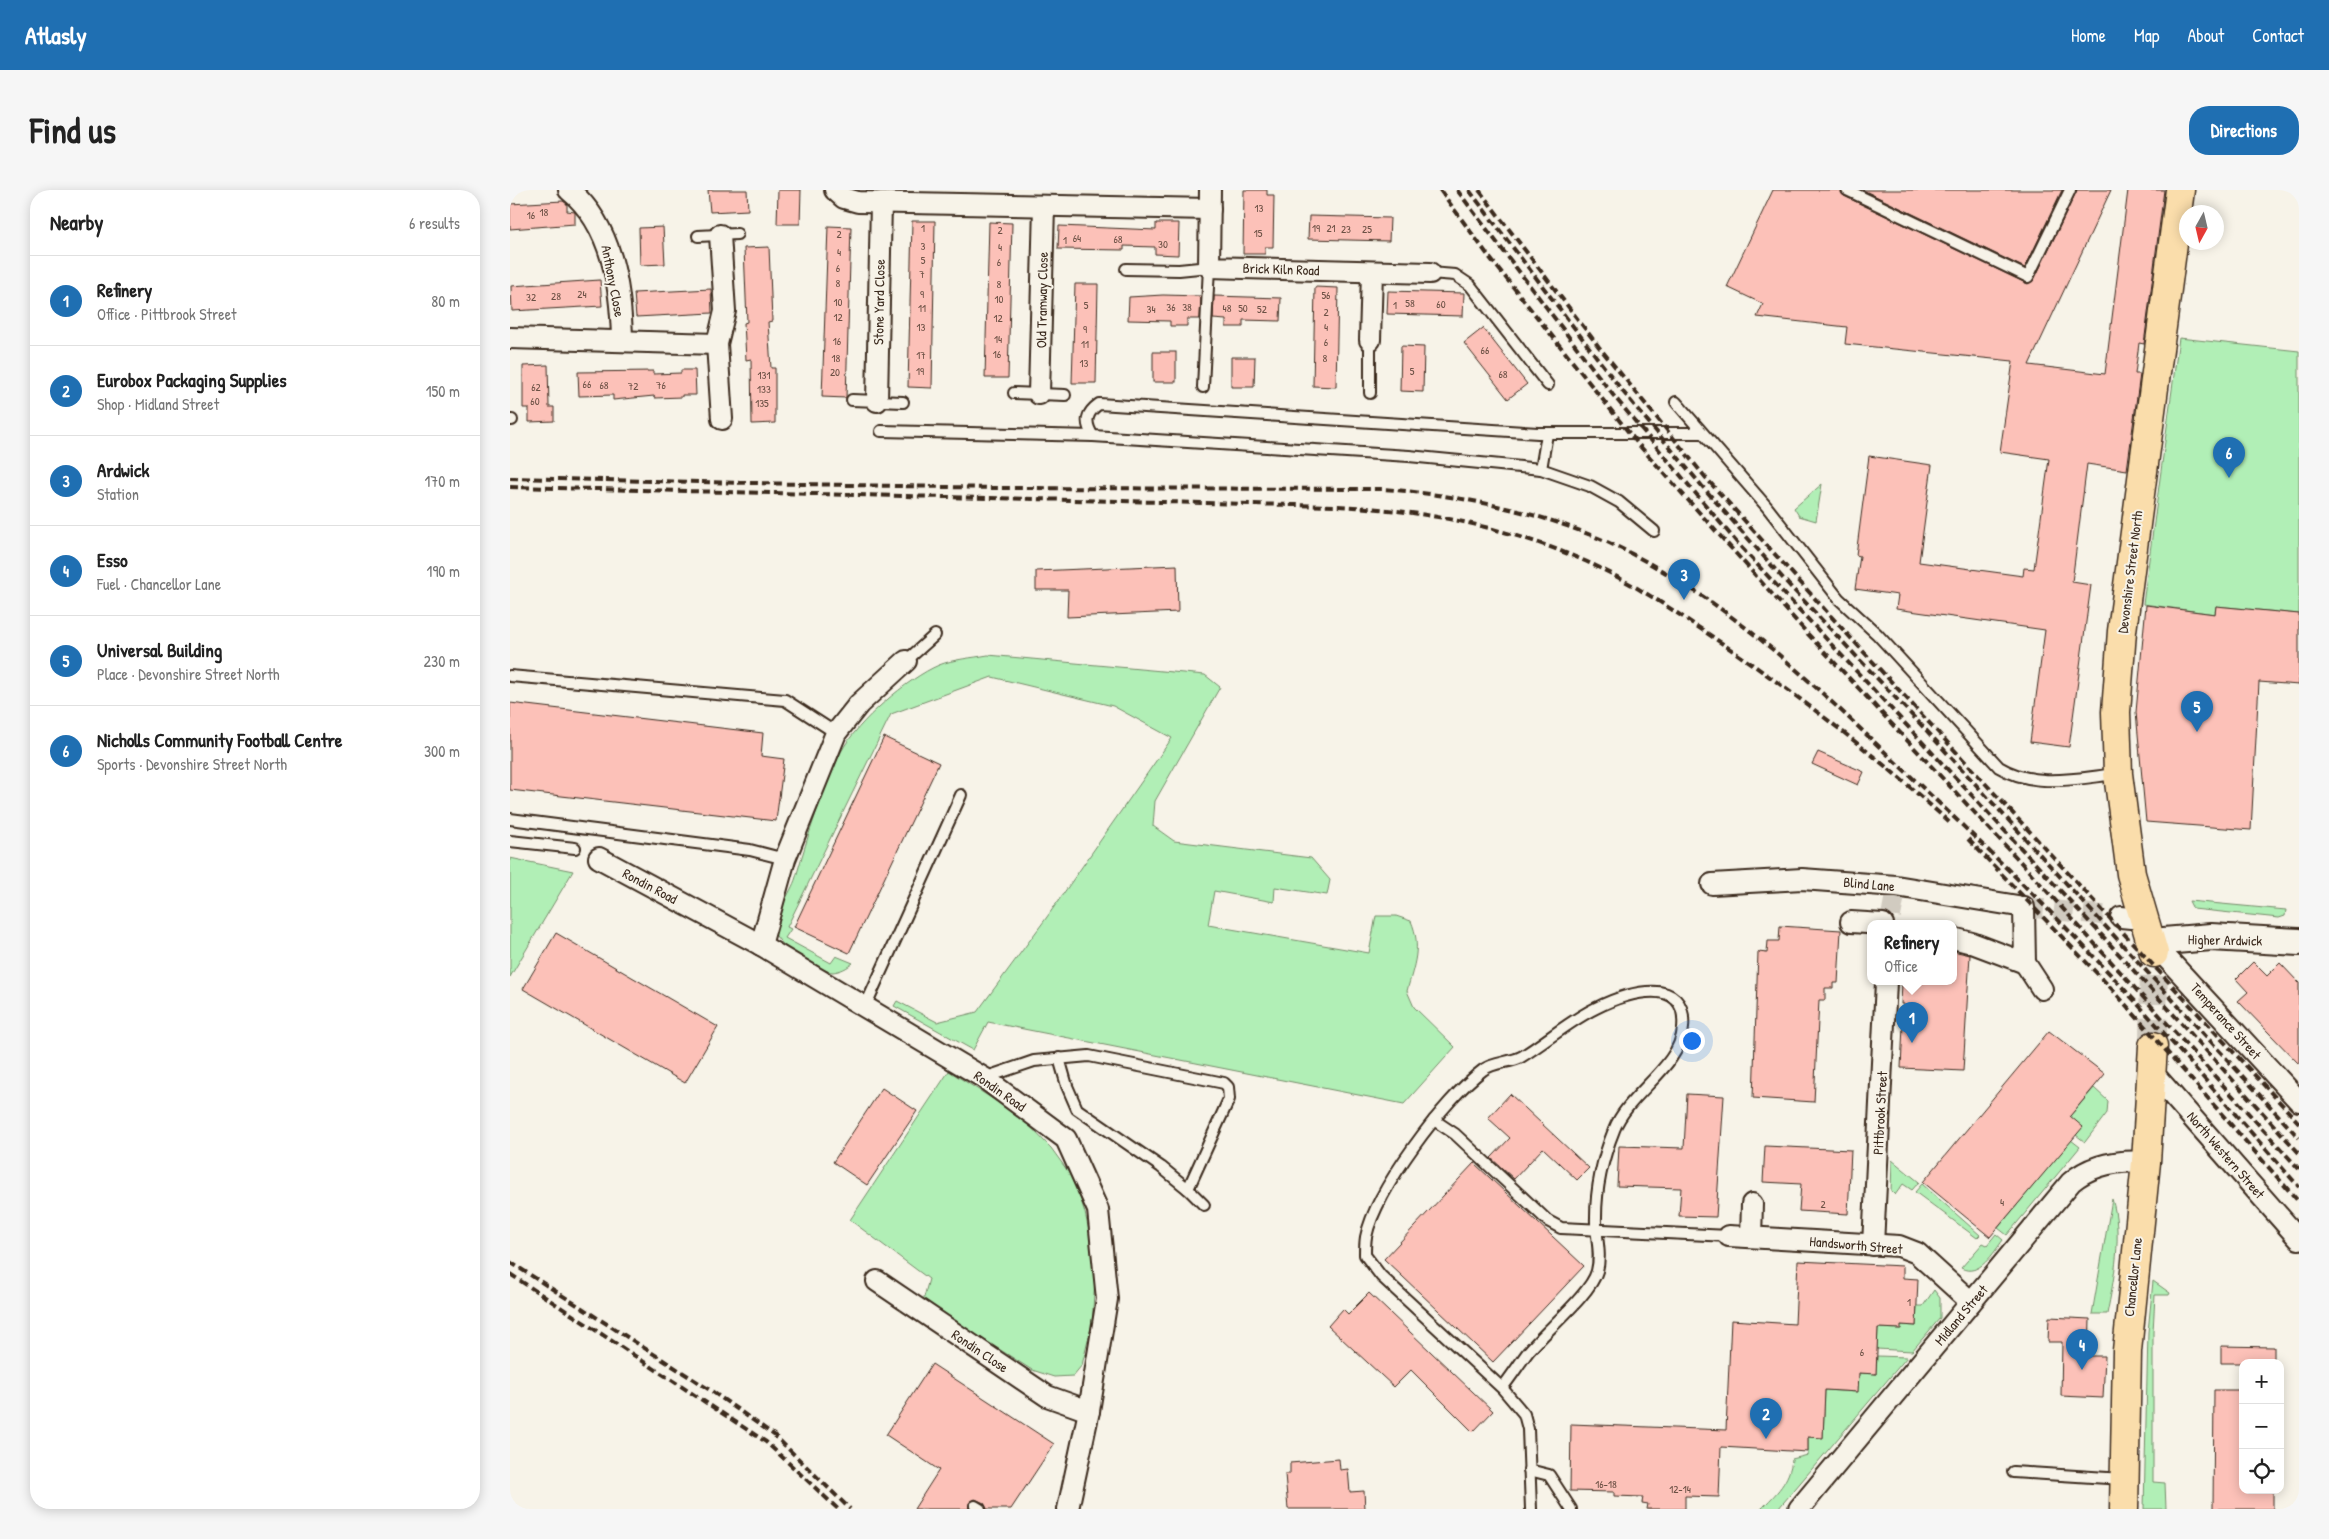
<!DOCTYPE html>
<html lang="en">
<head>
<meta charset="utf-8">
<style>
	body { margin:0; font-family:"Patrick Hand",sans-serif; background:#f6f6f6; color:#222 }
	.controls { position:absolute; right:15px; bottom:15px; display:grid; overflow:hidden; border-radius:10px; box-shadow:0 2px 12px #0003 }
	.controls button { width:45px; height:45px; display:grid; place-items:center; padding:0; border:0; border-bottom:1px solid #e0e0e0; background:#fff; color:#222; font:25px sans-serif }
	.compass { position:absolute; left:1669px; top:15px; width:45px; height:45px; border-radius:50%; background:#fff; box-shadow:0 2px 12px #0003; rotate:188deg }
	.you { position:absolute; left:1181px; top:850px; width:18px; height:18px; margin:-12px; border:4px solid #fff; border-radius:50%; background:#1a73e8; box-shadow:0 0 0 8px #1a73e833 }
	.badge { display:grid; place-items:center; width:32px; height:32px; border-radius:50%; background:#1f6fb2; color:#fff; font-size:16px; font-weight:700 }
	.pin { position:absolute; translate:-50% -41px; filter:drop-shadow(0 1px 2px #0008) }
	.pin::after { content:''; position:absolute; top:26px; width:18px; height:15px; background:inherit; clip-path:polygon(0 0,100% 0,50% 100%) }
	.popup { position:absolute; left:1357px; top:730px; width:90px; height:65px; box-sizing:border-box; display:grid; place-content:center; border-radius:10px; background:#fff; filter:drop-shadow(0 1px 4px #0005); font-size:16px; white-space:nowrap; color:#767676 }
	.popup b { font-size:19px; color:#222 }
	.popup::after { content:''; position:absolute; left:50%; top:100%; margin-left:-10px; border:10px solid transparent; border-top-color:#fff }
	.list { margin:0; padding:0; list-style:none }
	h2 { display:flex; justify-content:space-between; align-items:center; height:65px; margin:0; padding:0 20px; font-size:21px }
	h2 small { font-size:16px; font-weight:400; color:#767676 }
	.list li { display:grid; grid-template-columns:32px 1fr auto; gap:15px; align-items:center; box-sizing:border-box; height:90px; padding:0 20px; border-top:1px solid #e0e0e0 }
	.list b { display:block; font-size:19px; white-space:nowrap }
	.list p { margin:0; font-size:16px; white-space:nowrap; color:#767676 }
	.list em { font-size:16px; font-style:normal; color:#767676 }
	.icon { flex:none; width:28px; height:28px; fill:none; stroke:currentColor; stroke-width:2; stroke-linecap:round; stroke-linejoin:round }
	.map { position:relative; flex:none; width:1789px; height:1319px; overflow:hidden; border-radius:20px }
	header { display:flex; align-items:center; gap:30px; box-sizing:border-box; height:70px; padding:0 25px; background:#1f6fb2; color:#fff }
	header strong { font-size:24px }
	nav { display:flex; gap:28px; margin-inline-start:auto; font-size:18px }
	.intro { display:flex; align-items:center; justify-content:space-between; box-sizing:border-box; height:120px; padding:0 30px }
	h1 { margin:0; font-size:35px }
	.button { padding:12px 22px; border-radius:20px; background:#1f6fb2; color:#fff; font-size:18px; font-weight:700 }
	main { display:flex; gap:30px; padding:0 30px }
	aside { flex:1; background:#fff; border-radius:20px; box-shadow:0 2px 12px #0003 }
	.map>svg:first-child { display:block }
	.green { fill:#b1efb6; stroke:#768c6a }
	.building { fill:#fcc1b8; stroke:#3b2a1e }
	.lines { fill:none; stroke-linecap:round; stroke-linejoin:round }
	.minor-tunnel { stroke:#d1cbc0; stroke-width:20; stroke-dasharray:20 10; stroke-linecap:butt }
	.trunk-tunnel { stroke:#d1cbc0; stroke-width:28; stroke-dasharray:28 14; stroke-linecap:butt }
	.service-casing { stroke:#3b2a1e; stroke-width:14 }
	.minor-casing { stroke:#3b2a1e; stroke-width:24 }
	.tertiary-casing { stroke:#3b2a1e; stroke-width:30 }
	.trunk-casing { stroke:#3b2a1e; stroke-width:31 }
	.service { stroke:#f7f3e8; stroke-width:10 }
	.minor { stroke:#f7f3e8; stroke-width:20 }
	.tertiary { stroke:#f7f3e8; stroke-width:26 }
	.trunk { stroke:#faddab; stroke-width:28 }
	.rail { stroke:#3b2a1e; stroke-width:4; stroke-dasharray:8 4; stroke-linecap:butt }
	.labels { text-anchor:middle; stroke-width:4; stroke-linejoin:round; paint-order:stroke }
	.number-label { font-size:11px; fill:#6b5044 }
	.street-label { font-size:14px; fill:#3b2a1e; stroke:#f7f3e8 }
</style>
</head>
<body>
<header>
<strong>Atlasly</strong>
<nav><a>Home</a><a>Map</a><a>About</a><a>Contact</a></nav>
</header>
<div class="intro"><h1>Find us</h1><a class="button">Directions</a></div>
<main>
<aside>
<h2>Nearby<small>6 results</small></h2>
<ul class="list">
<li><span class="badge">1</span><div><b>Refinery</b><p>Office · Pittbrook Street</p></div><em>80 m</em></li>
<li><span class="badge">2</span><div><b>Eurobox Packaging Supplies</b><p>Shop · Midland Street</p></div><em>150 m</em></li>
<li><span class="badge">3</span><div><b>Ardwick</b><p>Station</p></div><em>170 m</em></li>
<li><span class="badge">4</span><div><b>Esso</b><p>Fuel · Chancellor Lane</p></div><em>190 m</em></li>
<li><span class="badge">5</span><div><b>Universal Building</b><p>Place · Devonshire Street North</p></div><em>230 m</em></li>
<li><span class="badge">6</span><div><b>Nicholls Community Football Centre</b><p>Sports · Devonshire Street North</p></div><em>300 m</em></li>
</ul>
</aside>
<div class="map">
<svg width="1789" height="1319" viewBox="0 0 1789 1319">
	<rect width="100%" height="100%" fill="#f7f3e8"/>
	<filter id="ink" filterUnits="userSpaceOnUse"><feTurbulence type="fractalNoise" baseFrequency=".02" numOctaves="2"/><feDisplacementMap in="SourceGraphic" scale="10" xChannelSelector="R" yChannelSelector="G"/><feConvolveMatrix kernelMatrix="1 2 1 2 8 2 1 2 1" color-interpolation-filters="sRGB"/></filter>
	<g filter="url(#ink)">
		<g class="green">
			<polygon points="1669,148 1789,161 1789,424 1706,416 1705,424 1633,414"/>
			<polygon points="1312,294 1306,331 1289,326 1284,318"/>
			<path d="M478,465L695,485L710,497L645,611L643,636L664,651L801,668L820,690L817,705L765,697L764,712L704,701L698,735L859,763L866,726H886L901,731C912,757 904,775 897,801L904,817L945,857L894,914L478,832L463,860L384,816L387,811L427,832L467,822L537,727L662,548L603,516L482,487L381,524L277,737L281,739L275,748L321,773L326,766L343,773C337,778 331,781 323,782C310,782 267,755 265,743C263,724 281,704 286,687C298,645 312,601 331,562C347,532 398,488 429,475C444,469 462,468 478,465Z"/>
			<polygon points="0,668 63,681 0,787"/>
			<polygon points="1679,711 1776,720 1775,726 1769,728 1683,719"/>
			<polygon points="439,881 511,927 541,958 565,991 575,1023 586,1073 582,1134 572,1175 563,1186 544,1187 522,1180 413,1111 419,1089 340,1030"/>
			<polygon points="1584,898 1598,911 1597,923 1575,952 1566,945 1560,926"/>
			<polygon points="1561,950 1570,957 1497,1045 1488,1038"/>
			<polygon points="1382,970 1409,992 1402,1000 1393,994 1385,1005 1381,1001"/>
			<polygon points="1412,994 1470,1045 1467,1048 1405,1002"/>
			<path d="M1602,1009C1613,1042 1604,1090 1597,1124H1582Z"/>
			<path d="M1486,1044L1493,1050C1484,1062 1469,1088 1451,1078L1473,1053L1477,1055Z"/>
			<polygon points="1643,1091 1660,1103 1659,1105 1645,1105 1643,1142 1643,1292 1655,1293 1656,1319 1634,1319 1638,1142"/>
			<polygon points="1424,1100 1430,1108 1430,1128 1402,1161 1367,1159 1368,1138 1390,1139 1391,1135 1406,1136 1407,1116 1413,1116"/>
			<path d="M1367,1166L1397,1167L1268,1319H1251C1266,1304 1280,1291 1282,1269L1298,1265V1247H1313L1315,1200L1347,1202L1349,1183L1366,1184Z"/>
		</g>
		<g class="building">
			<polygon points="198,0 237,0 238,20 200,22"/>
			<polygon points="268,0 291,0 290,34 267,34"/>
			<polygon points="734,0 757,0 757,5 764,5 763,57 755,57 755,64 733,64"/>
			<polygon points="1263,0 1330,0 1334,6 1518,94 1524,90 1567,0 1601,0 1519,175 1595,184 1618,0 1654,0 1634,154 1629,153 1625,184 1630,184 1617,280 1577,274 1562,392 1581,395 1559,557 1520,552 1535,440 1386,419 1388,405 1345,399 1350,366 1346,365 1359,266 1422,275 1409,372 1513,386 1514,378 1524,379 1539,269 1490,262 1503,171 1335,154 1337,137 1247,127 1253,114 1217,97"/>
			<polygon points="1353,0 1552,0 1515,78"/>
			<polygon points="53,11 57,14 57,21 65,22 65,34 0,39 0,14"/>
			<polygon points="799,26 880,28 879,51 798,49"/>
			<polygon points="402,31 425,31 422,198 398,197"/>
			<polygon points="479,32 502,33 498,188 475,188"/>
			<polygon points="646,33 669,33 668,65 645,64 645,57 614,56 614,60 548,59 549,36 646,40"/>
			<polygon points="318,36 341,37 336,208 312,207"/>
			<polygon points="153,37 155,74 130,75 129,38"/>
			<polygon points="259,57 262,131 258,132 261,178 265,178 265,233 242,234 241,169 236,170 235,150 234,133 237,132 234,58"/>
			<polygon points="90,90 92,116 2,121 1,96"/>
			<polygon points="565,94 588,94 586,193 562,193"/>
			<polygon points="805,97 828,98 826,197 803,196"/>
			<polygon points="201,99 202,123 126,127 124,103"/>
			<polygon points="878,101 954,103 953,126 877,124"/>
			<polygon points="653,105 691,106 690,129 677,129 677,136 660,136 660,131 618,130 619,107"/>
			<polygon points="704,106 771,108 770,131 733,130 733,137 716,137 716,130 703,129"/>
			<polygon points="973,138 1017,194 998,209 954,153"/>
			<polygon points="891,156 914,157 913,202 890,201"/>
			<rect x="643" y="162" width="23" height="30"/>
			<polygon points="721,167 745,167 744,197 721,197"/>
			<polygon points="38,175 39,217 44,217 44,231 19,232 19,218 13,218 13,176"/>
			<polygon points="171,180 185,180 186,205 172,205 172,207 145,208 144,206 103,210 103,205 69,206 68,182 143,181 143,184 171,183"/>
			<polygon points="667,375 668,422 557,427 558,400 526,400 526,381"/>
			<polygon points="1636,415 1705,424 1706,416 1789,424 1789,495 1749,492 1741,640 1636,632 1626,522"/>
			<polygon points="0,513 253,543 251,566 274,569 266,631 0,600"/>
			<polygon points="374,547 429,573 339,763 284,737"/>
			<polygon points="1308,562 1354,582 1348,595 1302,574"/>
			<polygon points="1270,736 1331,740 1328,793 1323,793 1323,798 1315,798 1315,810 1309,810 1304,912 1243,908 1248,762 1257,763 1258,751 1269,751"/>
			<polygon points="46,743 208,837 175,893 13,799"/>
			<polygon points="1443,761 1460,765 1453,881 1391,878 1394,814 1391,814 1392,792 1443,792"/>
			<polygon points="1743,772 1757,786 1770,773 1789,793 1789,874 1728,811 1738,802 1726,789"/>
			<polygon points="1539,841 1595,884 1560,926 1573,937 1480,1047 1413,992"/>
			<polygon points="372,898 407,921 357,995 323,972"/>
			<polygon points="1000,904 1079,978 1067,990 1033,958 1004,989 981,968 1000,948 978,928"/>
			<polygon points="1177,904 1214,906 1206,1027 1169,1026 1171,998 1107,996 1109,956 1174,958"/>
			<polygon points="1255,956 1341,960 1338,1024 1289,1021 1291,994 1253,992"/>
			<polygon points="964,973 1074,1076 983,1172 874,1069"/>
			<polygon points="1288,1071 1393,1076 1393,1088 1408,1089 1406,1136 1391,1135 1391,1139 1368,1138 1366,1184 1349,1183 1348,1202 1315,1200 1313,1248 1298,1247 1298,1262 1211,1257 1209,1307 1175,1306 1175,1319 1137,1319 1138,1314 1132,1313 1133,1307 1104,1306 1104,1302 1060,1301 1061,1234 1216,1240 1221,1130 1285,1134"/>
			<polygon points="859,1103 983,1221 963,1242 901,1180 884,1197 818,1136 833,1119 838,1124"/>
			<polygon points="1539,1127 1580,1129 1579,1166 1595,1166 1593,1208 1551,1206 1552,1152 1538,1152"/>
			<polygon points="1711,1156 1764,1157 1764,1173 1711,1173"/>
			<polygon points="422,1174 544,1254 501,1319 477,1319 474,1313 465,1309 459,1313 459,1319 404,1319 429,1280 376,1245"/>
			<polygon points="1704,1200 1733,1200 1733,1300 1763,1300 1763,1319 1703,1319"/>
			<polygon points="829,1269 830,1280 838,1279 840,1302 854,1301 855,1319 778,1319 775,1284 780,1284 780,1273"/>
		</g>
		<g class="lines">
			<g class="minor-tunnel">
				<polyline points="1514,717 1611,727"/>
				<polyline points="1381,726 1385,705"/>
			</g>
			<polyline class="trunk-tunnel" points="1643,856 1644,763"/>
			<defs>
				<g id="service">
					<polyline points="1337,0 1518,87 1560,0"/>
					<polyline points="188,46 227,44"/>
					<polyline points="616,79 669,80 699,77 693,197"/>
					<polyline points="920,83 945,85 960,95 1038,195"/>
					<polyline points="504,203 555,205"/>
					<polyline points="860,203 860,150"/>
					<polyline points="342,210 393,212"/>
					<path d="M1166,212L1257,317L1329,409L1367,444L1489,577C1525,599 1568,588 1607,584"/>
					<polyline points="0,230 2,230"/>
					<polyline points="371,241 583,246"/>
					<path d="M1037,244L1031,279L899,266L583,246C574,232 576,223 589,214L1028,243H1191"/>
					<polyline points="1031,279 1080,296 1109,312 1144,341"/>
					<polyline points="396,471 425,445"/>
					<polyline points="0,486 275,510 326,543"/>
					<polyline points="0,629 240,660 275,669"/>
					<polyline points="0,651 65,658"/>
					<polyline points="355,817 451,605"/>
					<polyline points="549,868 557,896 567,919 651,977 678,999 694,1015"/>
					<polyline points="474,888 524,871 579,866 714,893 718,897 719,909 678,999"/>
					<polyline points="924,930 945,944 1038,1031 1051,1038 1219,1046"/>
					<path d="M992,1198C1001,1187 1009,1174 1018,1162C1035,1141 1081,1104 1087,1081C1092,1062 1085,1046 1086,1027C1086,998 1093,967 1104,940C1118,903 1170,878 1173,838C1178,783 1116,803 1086,818C1059,831 1036,852 1011,867C1000,873 983,872 973,880C935,908 865,1001 856,1047C855,1053 855,1059 855,1065L871,1086L992,1198L1014,1224L1018,1239L1021,1319"/>
					<polyline points="1019,1280 1039,1285 1061,1319"/>
					<polyline points="1503,1282 1613,1289"/>
					<polyline points="465,1316 470,1319"/>
				</g>
				<g id="minor">
					<path d="M59,0C102,35 111,97 112,150"/>
					<polyline points="325,0 334,8 348,12 700,19"/>
					<polyline points="700,0 699,77 920,83"/>
					<polyline points="210,45 215,121 207,154 212,229"/>
					<polyline points="0,148 207,154"/>
					<polyline points="860,150 862,82"/>
					<polyline points="529,204 534,16"/>
					<polyline points="367,211 371,12"/>
					<polyline points="89,668 251,755 474,888 556,949 588,1020 597,1109 579,1221 558,1319"/>
					<polyline points="1202,694 1292,689 1386,696 1514,717 1515,773 1532,799"/>
					<polyline points="1611,727 1621,728 1633,724"/>
					<polyline points="1341,732 1373,734"/>
					<polyline points="1443,748 1462,753 1515,773"/>
					<polyline points="1642,752 1789,911"/>
					<polyline points="251,755 275,669 326,543 349,514 396,471"/>
					<polyline points="1642,882 1789,1049"/>
					<polyline points="1219,1046 1389,1056 1407,1063 1461,1112"/>
					<polyline points="1241,1047 1242,1014"/>
					<polyline points="1363,1055 1376,792"/>
					<polyline points="367,1091 537,1206 579,1221"/>
					<path d="M1289,1319L1561,992C1582,974 1609,970 1636,972"/>
				</g>
				<polyline id="tertiary" points="1642,752 1701,747 1789,752"/>
				<g id="trunk">
					<polyline points="1644,763 1621,684 1608,584 1606,522 1612,441 1670,0"/>
					<polyline points="1614,1319 1617,1161 1636,972 1643,856"/>
				</g>
			</defs>
			<use href="#service" class="service-casing"/>
			<use href="#minor" class="minor-casing"/>
			<use href="#tertiary" class="tertiary-casing"/>
			<use href="#trunk" class="trunk-casing"/>
			<use href="#service" class="service"/>
			<use href="#minor" class="minor"/>
			<use href="#tertiary" class="tertiary"/>
			<use href="#trunk" class="trunk"/>
			<g class="rail">
				<polyline points="930,0 980,68 1128,254 1297,443 1506,667 1789,979"/>
				<polyline points="947,0 1103,205 1229,355 1587,740 1789,963"/>
				<polyline points="959,0 1114,203 1192,296 1278,394 1416,540 1789,948"/>
				<polyline points="969,0 1089,157 1196,288 1327,433 1789,933"/>
				<path d="M0,288L484,298L874,299C958,306 1044,324 1120,363C1223,416 1297,488 1380,567C1441,624 1501,681 1559,741C1639,823 1713,911 1789,997"/>
				<path d="M0,297L826,316C910,320 990,335 1068,368C1120,390 1166,422 1213,454C1293,509 1370,568 1441,634"/>
				<polyline points="1458,649 1601,798 1789,1012"/>
				<polyline points="0,1072 200,1200 264,1245 340,1319"/>
				<polyline points="0,1084 256,1252 328,1319"/>
			</g>
		</g>
	</g>
	<g class="labels">
		<g class="number-label">
			<text x="749" y="22">13</text>
			<text x="34" y="26">18</text>
			<text x="21" y="29">16</text>
			<text x="413" y="42">1</text>
			<text x="806" y="42">19</text>
			<text x="821" y="42">21</text>
			<text x="836" y="43">23</text>
			<text x="857" y="43">25</text>
			<text x="490" y="44">2</text>
			<text x="748" y="47">15</text>
			<text x="329" y="48">2</text>
			<text x="567" y="52">64</text>
			<text x="608" y="53">68</text>
			<text x="555" y="54">1</text>
			<text x="653" y="58">30</text>
			<text x="413" y="60">3</text>
			<text x="490" y="61">4</text>
			<text x="329" y="66">4</text>
			<text x="413" y="74">5</text>
			<text x="489" y="76">6</text>
			<text x="328" y="82">6</text>
			<text x="412" y="88">7</text>
			<text x="328" y="97">8</text>
			<text x="489" y="98">8</text>
			<text x="72" y="108">24</text>
			<text x="412" y="108">9</text>
			<text x="816" y="109">56</text>
			<text x="46" y="110">28</text>
			<text x="21" y="111">32</text>
			<text x="489" y="113">10</text>
			<text x="328" y="116">10</text>
			<text x="900" y="117">58</text>
			<text x="931" y="118">60</text>
			<text x="576" y="119">5</text>
			<text x="885" y="119">1</text>
			<text x="661" y="121">36</text>
			<text x="677" y="121">38</text>
			<text x="412" y="122">11</text>
			<text x="717" y="122">48</text>
			<text x="733" y="122">50</text>
			<text x="641" y="123">34</text>
			<text x="752" y="123">52</text>
			<text x="816" y="126">2</text>
			<text x="328" y="131">12</text>
			<text x="488" y="132">12</text>
			<text x="411" y="141">13</text>
			<text x="816" y="141">4</text>
			<text x="575" y="143">9</text>
			<text x="488" y="153">14</text>
			<text x="327" y="155">16</text>
			<text x="816" y="156">6</text>
			<text x="575" y="158">11</text>
			<text x="975" y="164">66</text>
			<text x="487" y="168">16</text>
			<text x="411" y="169">17</text>
			<text x="326" y="172">18</text>
			<text x="815" y="172">8</text>
			<text x="574" y="177">13</text>
			<text x="410" y="185">19</text>
			<text x="902" y="185">5</text>
			<text x="325" y="186">20</text>
			<text x="993" y="188">68</text>
			<text x="254" y="189">131</text>
			<text x="77" y="198">66</text>
			<text x="94" y="199">68</text>
			<text x="151" y="199">76</text>
			<text x="123" y="200">72</text>
			<text x="26" y="201">62</text>
			<text x="254" y="203">133</text>
			<text x="25" y="215">60</text>
			<text x="252" y="217">135</text>
			<text x="1492" y="1016">4</text>
			<text x="1313" y="1018">2</text>
			<text x="1399" y="1116">1</text>
			<text x="1352" y="1166">6</text>
			<text x="1096" y="1298">16-18</text>
			<text x="1170" y="1303">12-14</text>
		</g>
		<g class="street-label">
			<text transform="translate(771 79) rotate(2)" y="5">Brick Kiln Road</text>
			<text transform="translate(103 91) rotate(79)" y="5">Anthony Close</text>
			<text transform="translate(532 110) rotate(-89)" y="5">Old Tramway Close</text>
			<text transform="translate(369 112) rotate(-89)" y="5">Stone Yard Close</text>
			<text transform="translate(1620 382) rotate(-83)" y="5">Devonshire Street North</text>
			<text transform="translate(1359 694) rotate(5)" y="5">Blind Lane</text>
			<text transform="translate(140 696) rotate(28)" y="5">Rondin Road</text>
			<text transform="translate(1715 750) rotate(1)" y="5">Higher Ardwick</text>
			<text transform="translate(1716 831) rotate(48)" y="5">Temperance Street</text>
			<text transform="translate(490 901) rotate(35)" y="5">Rondin Road</text>
			<text transform="translate(1370 923) rotate(-87)" y="5">Pittbrook Street</text>
			<text transform="translate(1716 965) rotate(49)" y="5">North Western Street</text>
			<text transform="translate(1346 1055) rotate(5)" y="5">Handsworth Street</text>
			<text transform="translate(1623 1087) rotate(-84)" y="5">Chancellor Lane</text>
			<text transform="translate(1451 1125) rotate(-50)" y="5">Midland Street</text>
			<text transform="translate(470 1161) rotate(34)" y="5">Rondin Close</text>
		</g>
	</g>
</svg>
<div class="controls">
<button>+</button>
<button>−</button>
<button><svg class="icon" aria-label="locate" viewBox="0 0 24 24"><circle cx="12" cy="12" r="6"/><path d="M12 2v4M12 18v4M2 12h4M18 12h4"/></svg></button>
</div>
<svg class="compass" viewBox="-18 -18 36 36"><path d="M0-13l5 13h-10z" fill="#e53935"/><path d="M0 13l5-13h-10z" fill="#767676"/></svg>
<div class="you"></div>
<div class="pin badge" style="left:1402px;top:853px">1</div>
<div class="popup"><b>Refinery</b>Office</div>
<div class="pin badge" style="left:1256px;top:1249px">2</div>
<div class="pin badge" style="left:1174px;top:410px">3</div>
<div class="pin badge" style="left:1572px;top:1180px">4</div>
<div class="pin badge" style="left:1687px;top:542px">5</div>
<div class="pin badge" style="left:1719px;top:288px">6</div>
</div>
</main>
</body>
</html>
